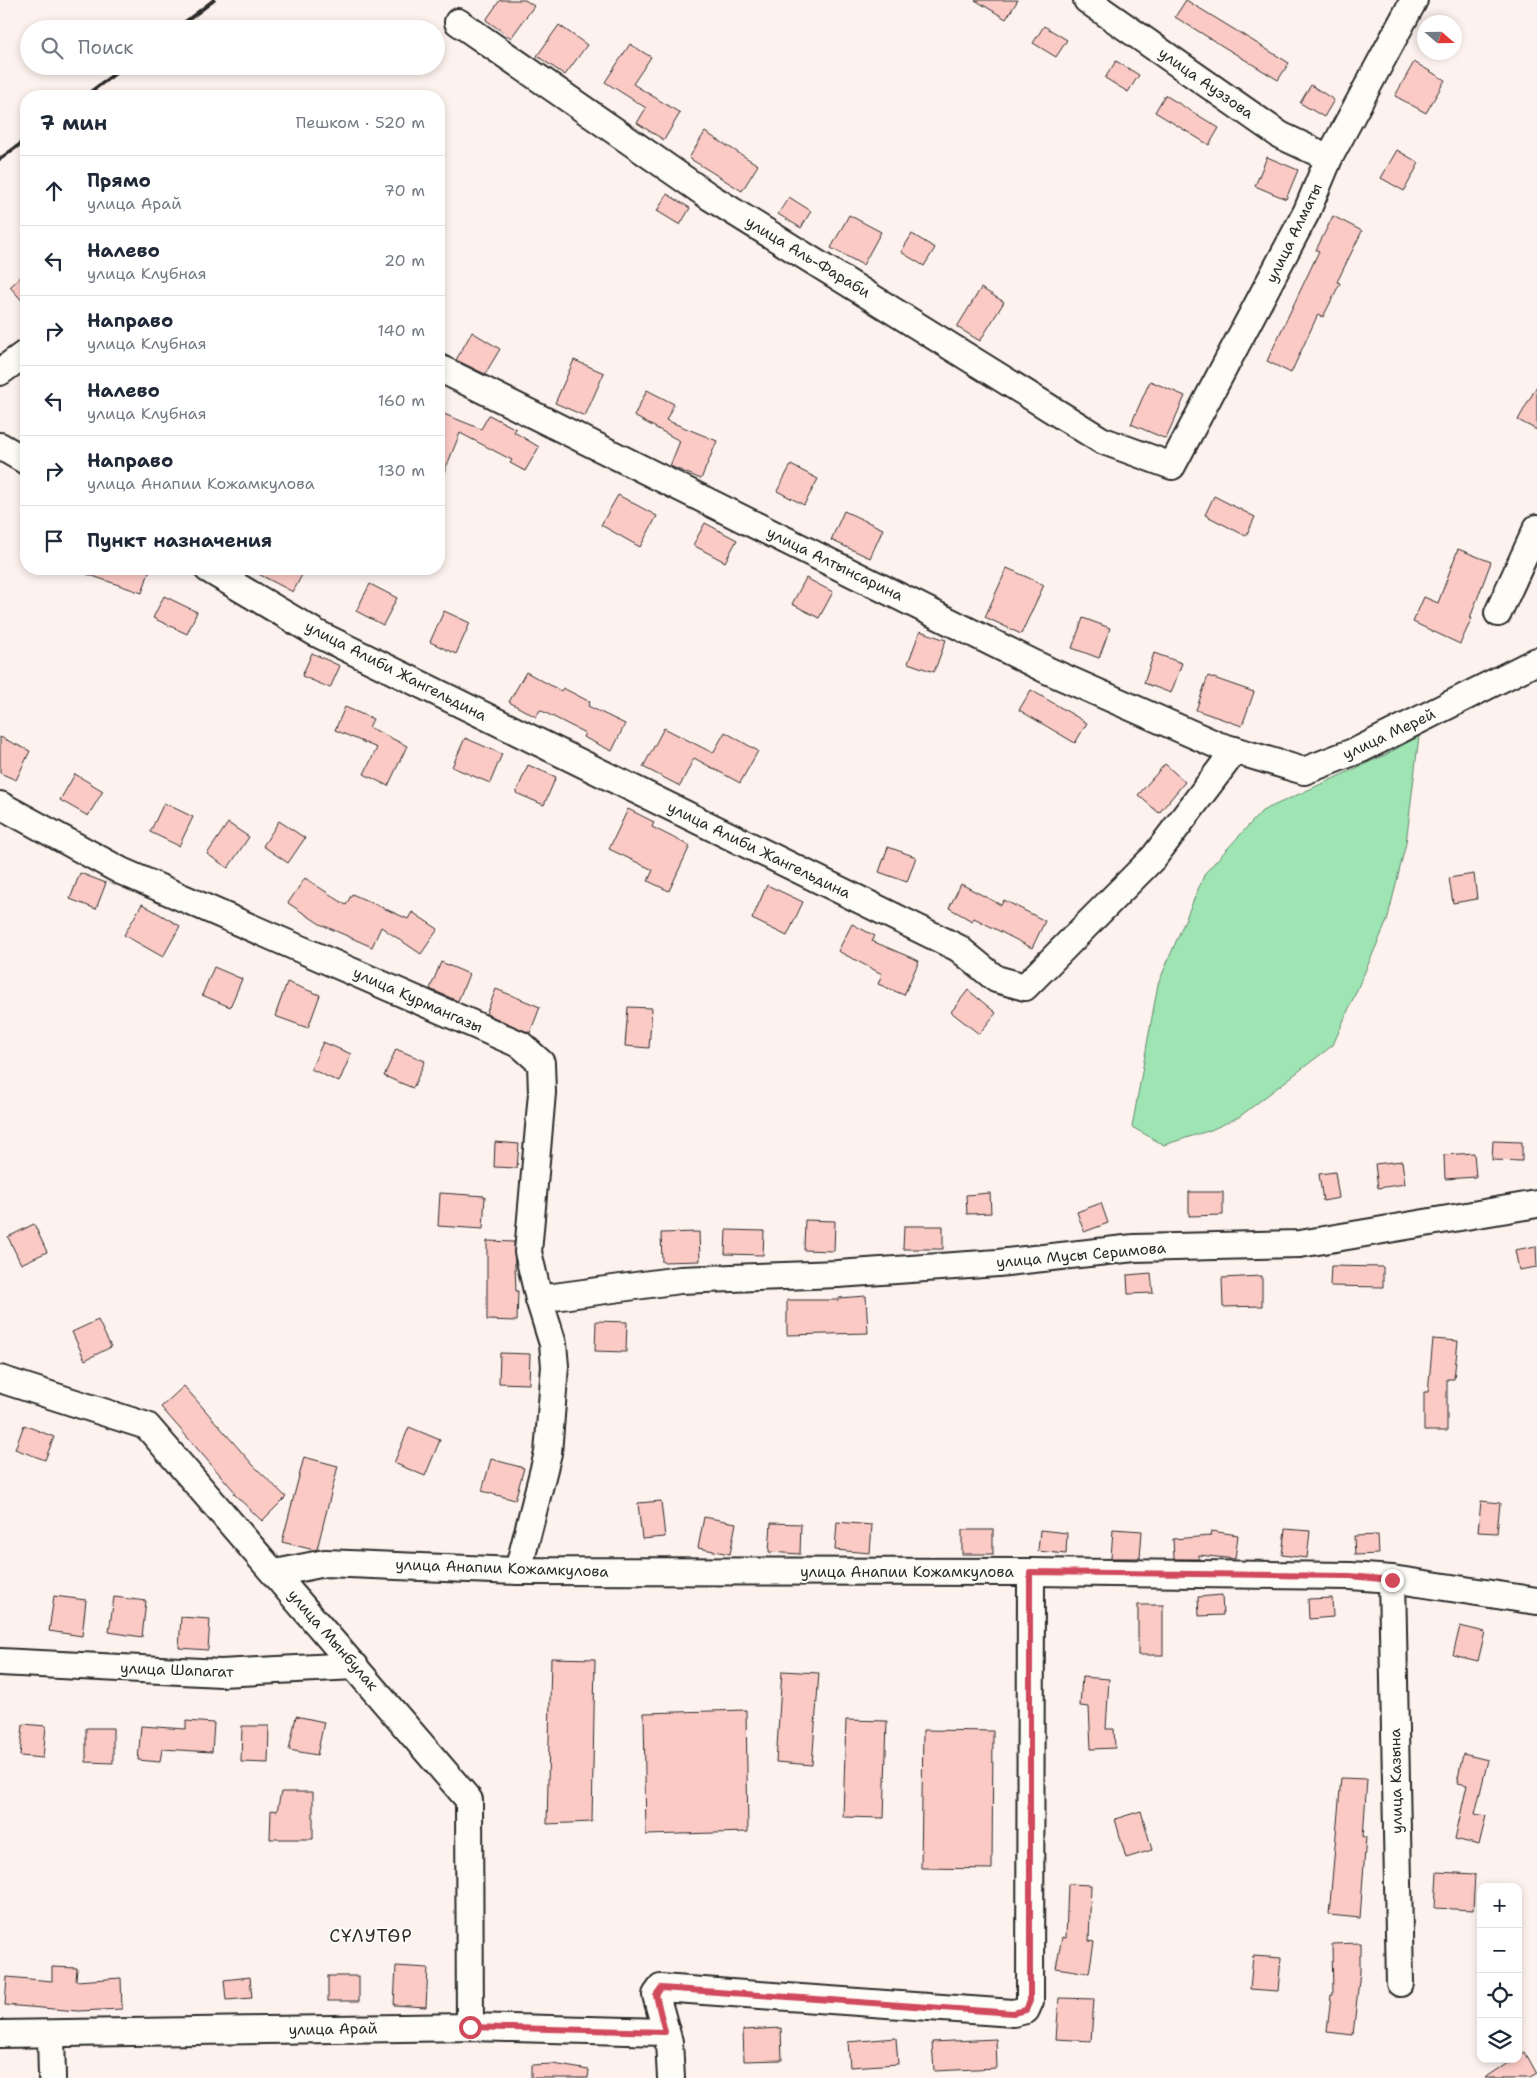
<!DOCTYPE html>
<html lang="ru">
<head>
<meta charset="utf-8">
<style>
	body { margin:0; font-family:"Shantell Sans",sans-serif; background:#f6f6f7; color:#1f2937 }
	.controls { position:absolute; right:15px; bottom:15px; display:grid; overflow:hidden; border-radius:10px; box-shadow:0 2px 8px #0003 }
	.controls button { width:45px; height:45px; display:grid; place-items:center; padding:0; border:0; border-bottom:1px solid #e0e1e3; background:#fff; color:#1f2937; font:25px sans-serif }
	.compass { position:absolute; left:1417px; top:15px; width:45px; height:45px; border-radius:50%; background:#fff; box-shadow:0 2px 8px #0003; rotate:110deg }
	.stop { position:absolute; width:15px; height:15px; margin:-11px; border:4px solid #d1495b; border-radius:50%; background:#fff }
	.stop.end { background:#d1495b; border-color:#fff; box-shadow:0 1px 5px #0008 }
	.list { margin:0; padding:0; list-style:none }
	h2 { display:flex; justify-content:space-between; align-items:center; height:65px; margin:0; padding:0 20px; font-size:21px }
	h2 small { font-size:16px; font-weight:400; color:#747a83 }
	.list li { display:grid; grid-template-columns:32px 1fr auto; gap:15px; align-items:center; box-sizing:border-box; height:70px; padding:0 20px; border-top:1px solid #e0e1e3 }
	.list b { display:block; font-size:19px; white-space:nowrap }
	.list p { margin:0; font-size:16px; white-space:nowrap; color:#747a83 }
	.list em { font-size:16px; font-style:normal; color:#747a83 }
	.icon { flex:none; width:28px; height:28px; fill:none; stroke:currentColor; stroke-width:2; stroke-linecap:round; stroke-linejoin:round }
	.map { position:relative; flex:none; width:1537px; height:2078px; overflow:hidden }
	.search { position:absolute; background:#fff; box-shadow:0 2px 8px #0003; left:20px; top:20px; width:425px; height:55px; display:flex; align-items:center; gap:12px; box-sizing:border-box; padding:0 18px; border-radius:28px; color:#747a83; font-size:19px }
	.panel { position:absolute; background:#fff; box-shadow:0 2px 8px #0003; left:20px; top:90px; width:425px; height:485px; border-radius:20px }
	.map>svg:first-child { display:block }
	.green { fill:#9ee5b3; stroke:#64886f }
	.building { fill:#fbcac5; stroke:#2b2b2b }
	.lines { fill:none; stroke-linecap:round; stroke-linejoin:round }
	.minor-casing { stroke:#2b2b2b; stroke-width:30 }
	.minor { stroke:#fdfcf7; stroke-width:26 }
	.rail { stroke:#2b2b2b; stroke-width:4 }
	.route { stroke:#d1495b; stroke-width:6 }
	.labels { text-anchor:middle; stroke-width:4; stroke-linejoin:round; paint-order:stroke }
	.street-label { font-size:15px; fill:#2b2b2b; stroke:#fdfcf7 }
	.quarter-label { font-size:18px; letter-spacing:1px; fill:#2b2b2b; stroke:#fdfcf7 }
</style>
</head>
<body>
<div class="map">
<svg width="1537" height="2078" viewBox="0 0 1537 2078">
	<rect width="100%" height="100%" fill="#fdf2ed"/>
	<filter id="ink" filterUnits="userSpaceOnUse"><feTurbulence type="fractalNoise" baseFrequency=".02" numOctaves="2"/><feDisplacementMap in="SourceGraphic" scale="10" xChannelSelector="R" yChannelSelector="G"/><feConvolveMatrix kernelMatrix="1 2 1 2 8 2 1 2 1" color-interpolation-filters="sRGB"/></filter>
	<g filter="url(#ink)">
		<polygon class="green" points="1419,736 1406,843 1387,921 1333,1045 1239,1117 1211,1130 1164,1145 1132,1127 1158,984 1205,873 1262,811 1385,755"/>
		<g class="building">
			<polygon points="500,0 525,0 534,6 511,38 486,20"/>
			<polygon points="975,0 1018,0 1006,19"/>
			<polygon points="1186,0 1289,63 1278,80 1175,17"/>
			<polygon points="559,25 587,45 565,75 537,56"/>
			<polygon points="1044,26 1067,40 1056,57 1033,43"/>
			<polygon points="630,44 651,57 633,84 680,113 664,140 637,123 646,108 605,82"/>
			<polygon points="1116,61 1139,75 1128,92 1105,78"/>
			<polygon points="1414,62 1445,80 1426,113 1395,96"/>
			<polygon points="1311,85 1334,100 1324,117 1300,103"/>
			<polygon points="1165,95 1219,128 1209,145 1155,112"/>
			<polygon points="705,132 758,165 742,191 689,158"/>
			<polygon points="1397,150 1419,163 1404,191 1381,178"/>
			<polygon points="1267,157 1298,170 1286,199 1255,186"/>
			<polygon points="667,194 690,208 680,225 657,211"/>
			<polygon points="789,197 811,211 801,228 778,214"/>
			<polygon points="849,215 881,232 863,265 831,248"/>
			<polygon points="1333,216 1362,231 1337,282 1340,283 1323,317 1318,314 1291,373 1267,361 1319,251 1316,250"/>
			<polygon points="912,234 935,248 924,266 901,252"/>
			<polygon points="26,272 26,305 10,287"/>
			<polygon points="981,288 1004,302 980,341 957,327"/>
			<polygon points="472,332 500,349 485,374 456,360"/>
			<polygon points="574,360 604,373 585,416 555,403"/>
			<polygon points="1150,381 1185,396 1166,439 1131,424"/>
			<polygon points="1537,386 1537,430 1518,420"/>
			<polygon points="647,390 674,404 666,420 717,441 701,479 670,466 680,441 634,416"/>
			<polygon points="439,412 481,429 489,415 516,429 514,432 539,447 525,471 510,463 512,460 460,433 439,485"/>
			<polygon points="791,465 818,479 804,505 777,491"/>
			<polygon points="618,495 657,516 640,547 601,525"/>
			<polygon points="1214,496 1255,517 1246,536 1205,515"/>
			<polygon points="844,511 883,529 870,558 831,540"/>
			<polygon points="705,523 737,540 725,562 693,545"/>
			<polygon points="1458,549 1491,562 1470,618 1472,618 1460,644 1413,622 1424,597 1438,603"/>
			<polygon points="1007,568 1044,585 1021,634 985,617"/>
			<polygon points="78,569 150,569 142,593 78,571"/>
			<polygon points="249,569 305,569 293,592"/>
			<polygon points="806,578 833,592 819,618 792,604"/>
			<polygon points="370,584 397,598 383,625 356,611"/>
			<polygon points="164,596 197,612 187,634 153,618"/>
			<polygon points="444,611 470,623 456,654 430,642"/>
			<polygon points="1083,618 1110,628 1099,658 1072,648"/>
			<polygon points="920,631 946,640 934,672 908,663"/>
			<polygon points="312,653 340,666 330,688 302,676"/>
			<polygon points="1154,653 1182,663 1171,693 1144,683"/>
			<polygon points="526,672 561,691 563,688 590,702 588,706 625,724 612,751 583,737 585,733 540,710 536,717 509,702"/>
			<polygon points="1208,676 1254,692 1242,726 1196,710"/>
			<polygon points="1031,690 1087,723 1075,743 1019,710"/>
			<polygon points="345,707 373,719 369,727 407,746 388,786 364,774 377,748 335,730"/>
			<polygon points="664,728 713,753 725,732 758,751 740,783 694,758 680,786 643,767"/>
			<polygon points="0,737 30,751 16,780 0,773"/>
			<polygon points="465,738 502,754 490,783 452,767"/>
			<polygon points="1165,764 1185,782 1159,813 1138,795"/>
			<polygon points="528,765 556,777 544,805 516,793"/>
			<polygon points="75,774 103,791 88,816 60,800"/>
			<polygon points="164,803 193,817 179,846 150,832"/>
			<polygon points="628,809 654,822 652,827 690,846 669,891 648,881 653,870 609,849"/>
			<polygon points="279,821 305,838 288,863 263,846"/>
			<polygon points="228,823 249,837 228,868 207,854"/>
			<polygon points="888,847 916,857 907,882 879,872"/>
			<polygon points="80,873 106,883 96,909 70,899"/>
			<polygon points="1474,874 1477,899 1453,903 1449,878"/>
			<polygon points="305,878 346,905 352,894 408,919 412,912 438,929 421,954 381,927 372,947 320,924 288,903"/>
			<polygon points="961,884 1001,905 1004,900 1045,921 1032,948 974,918 972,921 949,908"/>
			<polygon points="767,885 803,902 787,936 752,919"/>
			<polygon points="142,904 180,926 163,957 124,935"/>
			<polygon points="852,924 875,936 872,941 919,961 904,995 878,984 882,974 838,951"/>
			<polygon points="441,962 469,974 458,1001 430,989"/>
			<polygon points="214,967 242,979 230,1007 202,995"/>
			<polygon points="287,982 320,995 308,1028 275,1016"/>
			<polygon points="496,989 540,1007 530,1033 486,1014"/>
			<polygon points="968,990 996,1013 979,1034 951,1012"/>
			<polygon points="628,1007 652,1008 649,1048 625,1046"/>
			<polygon points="323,1042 351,1054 339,1082 311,1069"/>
			<polygon points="396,1049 425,1061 413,1088 384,1076"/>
			<polygon points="1493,1141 1522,1142 1522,1161 1492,1160"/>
			<polygon points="495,1142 519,1144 517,1168 494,1167"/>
			<polygon points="1474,1153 1476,1177 1445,1179 1444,1155"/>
			<polygon points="1402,1161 1405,1184 1378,1188 1375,1164"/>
			<polygon points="1335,1172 1339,1198 1323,1201 1319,1174"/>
			<polygon points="1189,1192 1223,1192 1223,1215 1189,1216"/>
			<polygon points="440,1193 485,1196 483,1229 438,1226"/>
			<polygon points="990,1193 991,1213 967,1214 966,1195"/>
			<polygon points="1101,1203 1108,1223 1084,1232 1077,1212"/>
			<polygon points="805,1220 835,1221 834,1251 804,1250"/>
			<polygon points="34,1224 47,1252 21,1264 8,1237"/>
			<polygon points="904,1226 943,1226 943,1249 903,1249"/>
			<polygon points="726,1230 764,1231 763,1255 725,1254"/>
			<polygon points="699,1232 700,1261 662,1262 661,1233"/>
			<polygon points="487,1241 514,1242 516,1291 518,1291 517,1321 487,1320"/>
			<polygon points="1536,1246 1537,1267 1519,1270 1515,1250"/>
			<polygon points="1331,1266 1383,1267 1383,1287 1330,1286"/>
			<polygon points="1151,1273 1153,1293 1128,1294 1127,1275"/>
			<polygon points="1262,1276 1262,1306 1223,1307 1222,1278"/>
			<polygon points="866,1296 868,1333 787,1335 787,1300 839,1300 839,1298"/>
			<polygon points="98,1320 111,1347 85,1360 72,1332"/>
			<polygon points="596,1321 627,1322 626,1352 595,1351"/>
			<polygon points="1433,1339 1458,1341 1454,1379 1447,1379 1447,1431 1424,1431 1424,1392 1428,1392"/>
			<polygon points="500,1353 530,1354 529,1384 499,1383"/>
			<polygon points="184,1386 253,1465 286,1497 262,1521 233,1493 235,1492 161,1407"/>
			<polygon points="24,1425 54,1437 45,1460 15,1449"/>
			<polygon points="409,1427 440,1440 425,1476 394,1463"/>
			<polygon points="304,1457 338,1466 317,1549 314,1550 282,1542"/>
			<polygon points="491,1459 524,1468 515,1500 482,1491"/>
			<polygon points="661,1501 665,1537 642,1539 638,1503"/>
			<polygon points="1481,1501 1500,1503 1497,1533 1478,1532"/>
			<polygon points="704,1517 736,1523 730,1554 698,1548"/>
			<polygon points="837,1522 872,1525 870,1553 835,1550"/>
			<polygon points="771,1523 801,1524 800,1554 769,1552"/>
			<polygon points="1113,1529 1142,1531 1140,1558 1111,1558"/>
			<polygon points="1285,1529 1310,1531 1307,1558 1282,1555"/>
			<rect x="962" y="1530" width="31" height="24"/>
			<polygon points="1040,1530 1067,1533 1066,1554 1038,1551"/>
			<polygon points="1211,1531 1238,1535 1235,1559 1199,1555 1199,1559 1174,1559 1173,1539 1210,1536"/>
			<polygon points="1378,1535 1379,1554 1355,1555 1354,1536"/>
			<polygon points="1222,1595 1223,1615 1199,1616 1198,1597"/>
			<polygon points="54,1596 86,1600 82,1636 49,1631"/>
			<polygon points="114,1597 146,1601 142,1637 109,1632"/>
			<polygon points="1332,1598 1333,1617 1309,1619 1308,1599"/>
			<rect x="1138" y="1605" width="25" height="50"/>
			<polygon points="181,1617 210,1619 208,1650 179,1648"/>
			<polygon points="1460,1626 1485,1632 1478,1661 1453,1655"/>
			<polygon points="551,1658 595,1659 592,1822 547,1824"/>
			<polygon points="782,1671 819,1673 812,1765 776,1762"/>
			<polygon points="1082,1677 1109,1679 1106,1729 1114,1729 1115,1748 1091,1749 1089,1707 1080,1706"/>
			<polygon points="746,1710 748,1832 646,1835 644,1713"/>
			<polygon points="296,1716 324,1722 317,1755 289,1750"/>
			<polygon points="846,1720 887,1721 884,1818 843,1817"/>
			<polygon points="186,1721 214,1723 212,1752 162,1749 160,1762 138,1760 141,1726 186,1729"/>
			<polygon points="23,1724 46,1726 43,1758 20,1756"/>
			<polygon points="242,1726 269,1726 268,1763 241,1762"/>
			<polygon points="86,1728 113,1728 113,1763 86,1762"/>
			<polygon points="923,1730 993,1731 992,1869 921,1868"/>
			<polygon points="1463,1754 1488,1760 1475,1814 1486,1816 1479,1845 1455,1839 1467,1785 1457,1783"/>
			<polygon points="1341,1778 1367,1779 1363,1837 1366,1837 1360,1918 1329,1915"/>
			<polygon points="281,1792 313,1792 313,1839 270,1839 271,1810 277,1811"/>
			<polygon points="1141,1811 1152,1850 1126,1858 1115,1819"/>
			<polygon points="1437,1872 1475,1874 1473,1910 1435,1908"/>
			<polygon points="1068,1884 1091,1885 1089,1941 1094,1942 1089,1973 1056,1968 1062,1937 1066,1938"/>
			<polygon points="1360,1943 1360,1971 1353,2035 1327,2032 1331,1995 1333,1995 1332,1944"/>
			<polygon points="1253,1956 1281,1958 1278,1991 1250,1989"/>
			<polygon points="396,1966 428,1968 426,2007 394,2005"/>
			<polygon points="52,1967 77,1968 76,1981 121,1978 122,2009 78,2011 5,2005 7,1977 52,1981"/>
			<rect x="328" y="1976" width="31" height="25"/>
			<polygon points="250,1977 252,1998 226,2000 224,1980"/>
			<polygon points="1059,1998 1094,1999 1091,2041 1056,2039"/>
			<polygon points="781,2028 782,2060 744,2061 743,2030"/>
			<polygon points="896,2038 898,2064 850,2067 848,2042"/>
			<polygon points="996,2039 997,2068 934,2071 932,2042"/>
			<polygon points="1525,2052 1537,2074 1530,2078 1485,2078 1514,2059 1518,2059 1518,2056"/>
			<polygon points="553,2064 589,2070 588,2078 531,2078 531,2065"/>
		</g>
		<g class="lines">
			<defs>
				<g id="minor">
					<polyline points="1087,0 1280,135 1329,158"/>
					<polyline points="458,22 710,197 1101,440 1172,466 1307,211 1329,158 1414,0"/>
					<polyline points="439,368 1049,671 1217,745 1304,771 1361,749 1537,661"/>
					<polyline points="0,372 26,353"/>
					<polyline points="0,446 26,461"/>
					<polyline points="208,569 316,633 958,948 996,979 1025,987 1154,857 1235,750"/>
					<polyline points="1498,613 1537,528"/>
					<polyline points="0,805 121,871 521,1045 541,1063 542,1093 528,1252 539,1299 680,1280 838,1274 998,1263 1134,1248 1300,1244 1537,1204"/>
					<polyline points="0,1379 147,1426 469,1800 470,2027"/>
					<polyline points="518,1571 548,1453 555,1366 553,1344 539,1299"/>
					<polyline points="276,1573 325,1563 518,1571 1031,1572 1350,1576 1392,1579 1537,1601"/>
					<polyline points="1392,1579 1400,1983"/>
					<polyline points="0,1662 221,1673 355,1666"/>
					<polyline points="0,2034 470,2027 665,2032"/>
					<polyline points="51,2035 52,2078"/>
					<polyline points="671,2078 669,2042 656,1995 661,1988 1013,2013 1026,2010 1030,2001 1031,1572"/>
				</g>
			</defs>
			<use href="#minor" class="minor-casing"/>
			<use href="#minor" class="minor"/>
			<g class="rail">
				<polyline points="176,29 214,0"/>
				<polyline points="85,96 125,66"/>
				<polyline points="0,159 26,140"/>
			</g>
		</g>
	</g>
	<g class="lines" filter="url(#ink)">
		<polyline class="route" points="470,2027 665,2032 656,1995 661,1988 1013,2013 1026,2010 1030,2001 1030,1572 1350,1576 1392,1580"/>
	</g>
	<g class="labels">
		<g class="street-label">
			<text transform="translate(1206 83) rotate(35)" y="5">улица Ауэзова</text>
			<text transform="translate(1294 233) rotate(-64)" y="5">улица Алматы</text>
			<text transform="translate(808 257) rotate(31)" y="5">улица Аль-Фараби</text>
			<text transform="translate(835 564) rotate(26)" y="5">улица Алтынсарина</text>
			<text transform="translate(396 671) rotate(27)" y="5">улица Алиби Жангельдина</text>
			<text transform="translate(1389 734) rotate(-25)" y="5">улица Мерей</text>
			<text transform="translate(759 850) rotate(26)" y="5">улица Алиби Жангельдина</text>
			<text transform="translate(418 1000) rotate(24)" y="5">улица Курмангазы</text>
			<text transform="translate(1081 1255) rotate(-5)" y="5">улица Мусы Серимова</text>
			<text transform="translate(502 1568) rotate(2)" y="5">улица Анапии Кожамкулова</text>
			<text x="907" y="1577">улица Анапии Кожамкулова</text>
			<text transform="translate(333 1640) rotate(49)" y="5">улица Мынбулак</text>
			<text transform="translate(177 1670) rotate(2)" y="5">улица Шапагат</text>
			<text transform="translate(1396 1781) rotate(-91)" y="5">улица Казына</text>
			<text transform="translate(333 2029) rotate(-1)" y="5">улица Арай</text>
		</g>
		<g class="quarter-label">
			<text x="371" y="1942">СҰЛУТӨР</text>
		</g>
	</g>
</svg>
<div class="controls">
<button>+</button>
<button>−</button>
<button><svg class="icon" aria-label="locate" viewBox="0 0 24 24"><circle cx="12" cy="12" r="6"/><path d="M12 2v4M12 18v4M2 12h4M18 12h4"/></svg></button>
<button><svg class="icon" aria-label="layers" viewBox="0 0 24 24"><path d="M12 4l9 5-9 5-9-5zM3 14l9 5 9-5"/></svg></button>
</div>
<svg class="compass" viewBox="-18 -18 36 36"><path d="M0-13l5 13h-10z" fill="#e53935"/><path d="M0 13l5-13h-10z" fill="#747a83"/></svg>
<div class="stop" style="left:470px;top:2027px"></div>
<div class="stop end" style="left:1392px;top:1580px"></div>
<div class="search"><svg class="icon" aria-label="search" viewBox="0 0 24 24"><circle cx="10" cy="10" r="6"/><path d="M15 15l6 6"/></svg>Поиск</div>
<section class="panel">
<h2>7 мин<small>Пешком · 520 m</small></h2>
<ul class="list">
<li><svg class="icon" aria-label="ahead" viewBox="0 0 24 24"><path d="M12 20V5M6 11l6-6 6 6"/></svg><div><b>Прямо</b><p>улица Арай</p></div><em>70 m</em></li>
<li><svg class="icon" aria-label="left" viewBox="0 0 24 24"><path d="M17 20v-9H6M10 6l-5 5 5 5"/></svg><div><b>Налево</b><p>улица Клубная</p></div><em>20 m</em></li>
<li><svg class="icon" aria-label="right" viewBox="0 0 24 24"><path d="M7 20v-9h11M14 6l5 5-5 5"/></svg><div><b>Направо</b><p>улица Клубная</p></div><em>140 m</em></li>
<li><svg class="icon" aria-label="left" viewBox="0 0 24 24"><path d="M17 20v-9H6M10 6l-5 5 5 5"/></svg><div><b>Налево</b><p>улица Клубная</p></div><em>160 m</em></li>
<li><svg class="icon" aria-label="right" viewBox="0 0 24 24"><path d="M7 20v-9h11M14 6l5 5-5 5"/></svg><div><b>Направо</b><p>улица Анапии Кожамкулова</p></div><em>130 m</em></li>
<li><svg class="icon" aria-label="arrive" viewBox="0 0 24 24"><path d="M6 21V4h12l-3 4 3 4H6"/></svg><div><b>Пункт назначения</b></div></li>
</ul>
</section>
</div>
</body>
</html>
